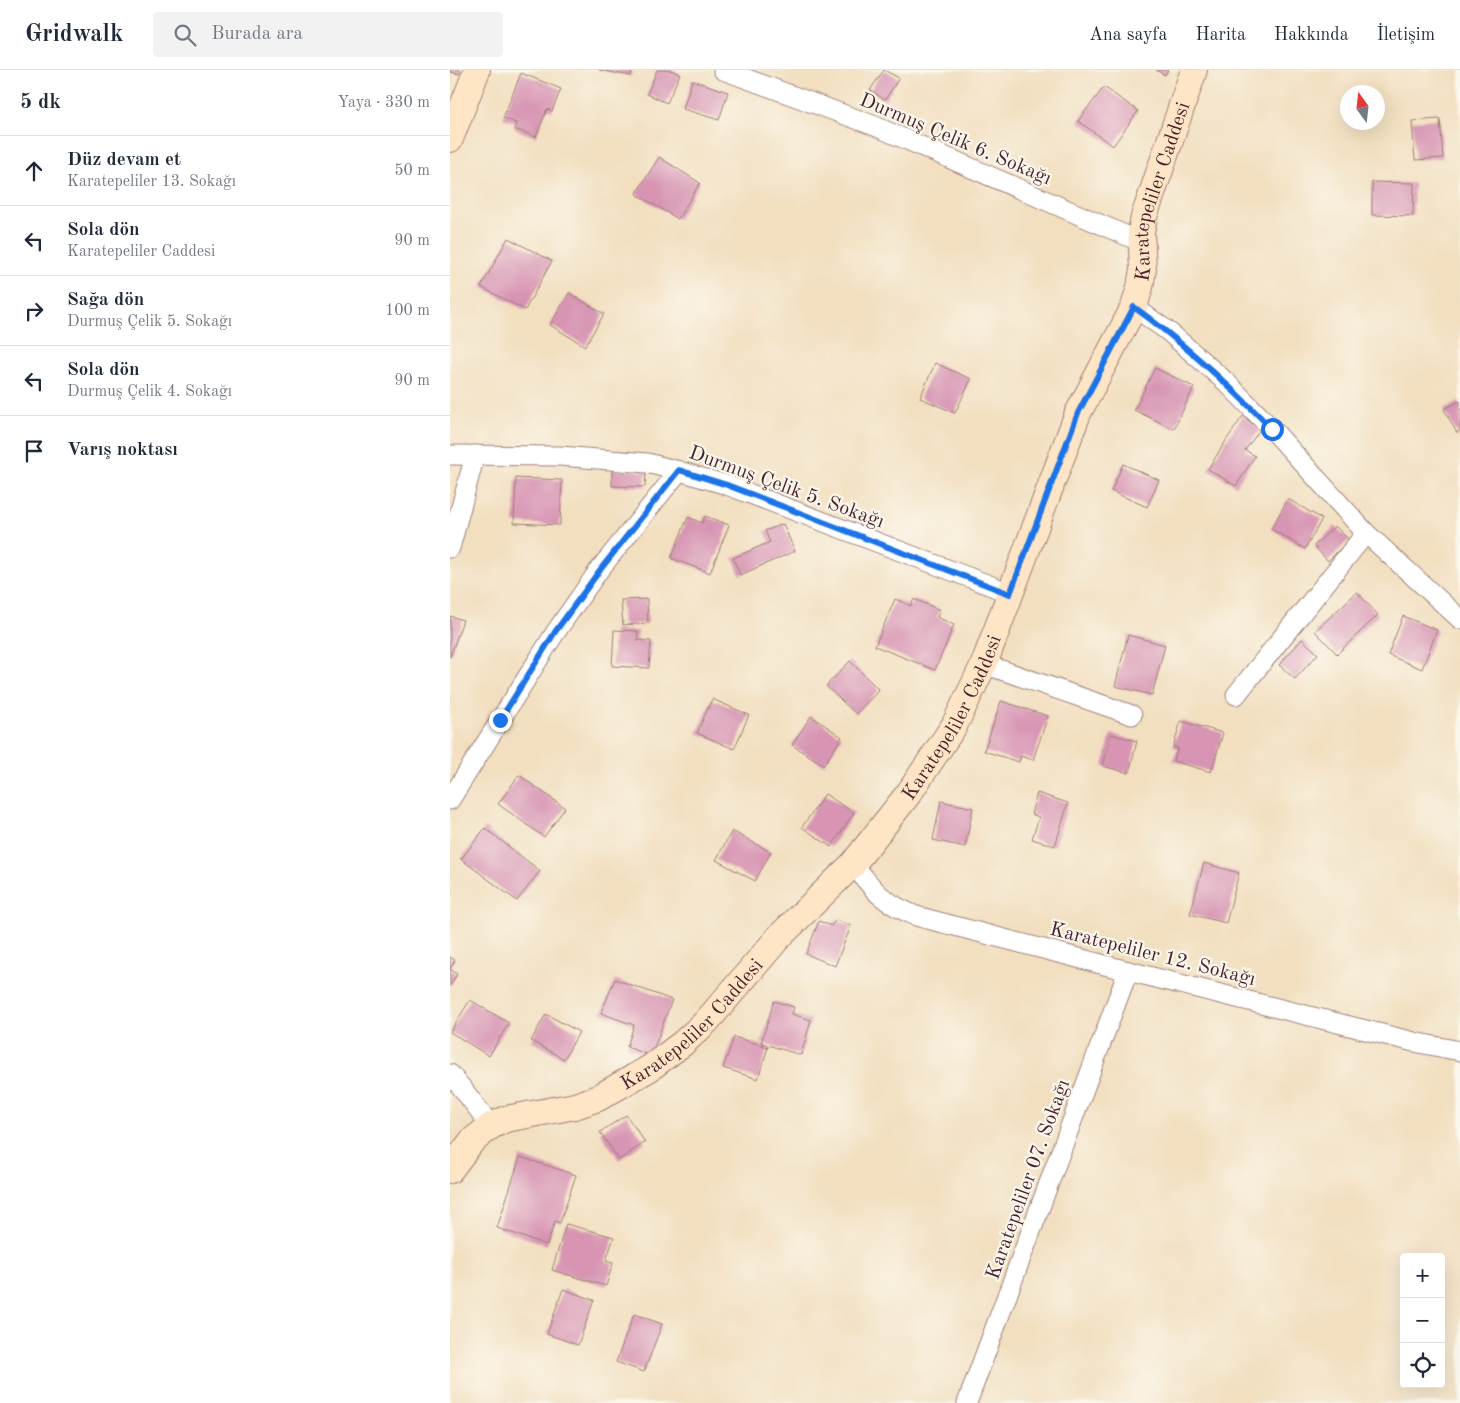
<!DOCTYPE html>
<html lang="tr">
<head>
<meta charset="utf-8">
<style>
	body { margin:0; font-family:"Old Standard TT",serif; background:#f2f2f3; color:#1f2937 }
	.controls { position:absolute; right:15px; bottom:15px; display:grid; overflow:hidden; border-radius:5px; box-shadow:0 5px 20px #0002 }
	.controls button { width:45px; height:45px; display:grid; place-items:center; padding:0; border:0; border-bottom:1px solid #e0e1e3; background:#fff; color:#1f2937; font:25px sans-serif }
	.compass { position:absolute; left:890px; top:15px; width:45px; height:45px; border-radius:50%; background:#fff; box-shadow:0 5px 20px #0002; rotate:345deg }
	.stop { position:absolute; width:15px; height:15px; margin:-11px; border:4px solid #1a73e8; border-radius:50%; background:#fff }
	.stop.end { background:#1a73e8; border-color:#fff; box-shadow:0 1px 5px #0008 }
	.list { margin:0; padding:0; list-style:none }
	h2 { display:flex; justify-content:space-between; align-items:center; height:65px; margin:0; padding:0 20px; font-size:21px }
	h2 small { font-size:16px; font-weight:400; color:#747a83 }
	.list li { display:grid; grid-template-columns:32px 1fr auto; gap:15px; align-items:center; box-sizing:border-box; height:70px; padding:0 20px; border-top:1px solid #e0e1e3 }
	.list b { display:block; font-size:19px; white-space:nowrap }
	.list p { margin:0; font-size:16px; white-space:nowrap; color:#747a83 }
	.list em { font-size:16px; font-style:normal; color:#747a83 }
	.icon { flex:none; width:28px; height:28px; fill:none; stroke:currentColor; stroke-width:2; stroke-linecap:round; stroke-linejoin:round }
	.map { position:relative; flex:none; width:1010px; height:1333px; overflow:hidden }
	header { display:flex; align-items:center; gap:30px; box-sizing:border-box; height:70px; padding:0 25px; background:#fff; border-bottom:1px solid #e0e1e3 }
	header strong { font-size:24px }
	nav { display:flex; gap:28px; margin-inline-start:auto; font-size:18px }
	.search { width:350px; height:45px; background:#f2f2f3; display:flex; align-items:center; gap:12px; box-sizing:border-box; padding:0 18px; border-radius:5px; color:#747a83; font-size:19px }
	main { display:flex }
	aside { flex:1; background:#fff }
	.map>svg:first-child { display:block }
	.building { fill:#d794b3 }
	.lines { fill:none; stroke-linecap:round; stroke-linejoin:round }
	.street-casing { stroke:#9e7f76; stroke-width:21 }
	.secondary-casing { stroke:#9e7f76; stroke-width:28 }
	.street { stroke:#fff; stroke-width:19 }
	.secondary { stroke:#fde5c5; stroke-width:26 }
	.route { stroke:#1a73e8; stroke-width:6 }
	.labels { text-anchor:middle; stroke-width:4.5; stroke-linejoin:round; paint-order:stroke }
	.street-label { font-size:20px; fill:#4a1f2b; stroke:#fbf7ec }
</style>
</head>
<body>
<header>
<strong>Gridwalk</strong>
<div class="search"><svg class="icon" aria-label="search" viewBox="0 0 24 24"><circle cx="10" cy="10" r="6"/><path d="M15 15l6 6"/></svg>Burada ara</div>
<nav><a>Ana sayfa</a><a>Harita</a><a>Hakkında</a><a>İletişim</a></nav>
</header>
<main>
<aside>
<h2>5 dk<small>Yaya · 330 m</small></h2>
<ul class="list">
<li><svg class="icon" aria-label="ahead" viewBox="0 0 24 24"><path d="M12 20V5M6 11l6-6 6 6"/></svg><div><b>Düz devam et</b><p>Karatepeliler 13. Sokağı</p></div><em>50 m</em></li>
<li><svg class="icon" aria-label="left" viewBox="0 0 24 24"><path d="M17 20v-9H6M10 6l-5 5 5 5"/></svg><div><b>Sola dön</b><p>Karatepeliler Caddesi</p></div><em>90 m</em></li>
<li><svg class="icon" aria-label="right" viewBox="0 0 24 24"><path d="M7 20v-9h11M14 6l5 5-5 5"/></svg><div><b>Sağa dön</b><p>Durmuş Çelik 5. Sokağı</p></div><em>100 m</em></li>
<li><svg class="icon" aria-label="left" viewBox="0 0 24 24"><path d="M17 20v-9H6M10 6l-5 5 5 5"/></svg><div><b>Sola dön</b><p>Durmuş Çelik 4. Sokağı</p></div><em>90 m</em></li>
<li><svg class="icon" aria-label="arrive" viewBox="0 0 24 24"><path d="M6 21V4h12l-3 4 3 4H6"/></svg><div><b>Varış noktası</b></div></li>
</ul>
</aside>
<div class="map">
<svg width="1010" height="1333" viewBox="0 0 1010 1333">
	<rect width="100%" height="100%" fill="#fbf7ec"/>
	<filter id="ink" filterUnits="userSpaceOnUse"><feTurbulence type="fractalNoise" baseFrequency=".02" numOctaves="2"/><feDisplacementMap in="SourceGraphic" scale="10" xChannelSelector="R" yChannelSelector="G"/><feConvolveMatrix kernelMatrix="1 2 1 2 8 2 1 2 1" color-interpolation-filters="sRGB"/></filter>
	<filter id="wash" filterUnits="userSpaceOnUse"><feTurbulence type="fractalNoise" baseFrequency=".0096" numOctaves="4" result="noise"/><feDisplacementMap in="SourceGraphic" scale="20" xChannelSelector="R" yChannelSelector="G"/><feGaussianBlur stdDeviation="1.12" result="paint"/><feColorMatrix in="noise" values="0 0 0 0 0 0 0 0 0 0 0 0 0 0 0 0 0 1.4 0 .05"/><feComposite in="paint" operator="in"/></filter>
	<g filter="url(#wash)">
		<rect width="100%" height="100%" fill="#f2dfc0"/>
		<g id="blocks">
			<g class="building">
				<polygon points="0,0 10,0 9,4 0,2"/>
				<polygon points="149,0 182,0 181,6"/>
				<polygon points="207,0 221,0 230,4 217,33 197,24"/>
				<polygon points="434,0 449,8 435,30 420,20"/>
				<polygon points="706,0 718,0 715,5"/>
				<polygon points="71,3 111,19 102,41 97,39 86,67 64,59 66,53 53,48"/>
				<polygon points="242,10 278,22 269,50 233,39"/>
				<polygon points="654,17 688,41 663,76 628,51"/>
				<polygon points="990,49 993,88 965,90 962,51"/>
				<polygon points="209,87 250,113 228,149 186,124"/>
				<polygon points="922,112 964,113 963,146 922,145"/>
				<polygon points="58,168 102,191 75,240 31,217"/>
				<polygon points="119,223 154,244 135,276 100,255"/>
				<polygon points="485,293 521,309 505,343 470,328"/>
				<polygon points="705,298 744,317 724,359 684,340"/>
				<polygon points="1010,331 1010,361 1007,363 994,339"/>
				<polygon points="793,346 810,360 795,380 805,386 786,416 758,399 777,369"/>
				<polygon points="673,394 709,410 697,437 661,421"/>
				<polygon points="162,400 196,401 195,417 162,416"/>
				<polygon points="66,408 112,410 110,455 64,453"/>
				<polygon points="838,429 872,449 855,479 821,459"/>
				<polygon points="255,446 279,455 260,503 221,488 238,447 252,453"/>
				<polygon points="333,454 345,481 290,505 283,488 320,472 315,461"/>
				<polygon points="885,456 899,470 878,491 864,476"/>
				<polygon points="907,522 928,545 887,584 865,561"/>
				<polygon points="197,529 198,553 173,555 171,530"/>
				<polygon points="445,529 461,536 464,529 490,540 487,547 504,555 485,600 425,576"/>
				<polygon points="0,546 13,550 0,587"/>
				<polygon points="953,546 987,560 972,599 938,585"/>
				<polygon points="164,560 188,561 187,570 201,571 199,598 162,596"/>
				<polygon points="678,565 715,575 702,625 665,616"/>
				<polygon points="852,569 868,584 845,609 829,595"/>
				<polygon points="400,591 429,620 406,644 376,616"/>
				<polygon points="262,629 299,645 284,679 247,663"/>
				<polygon points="551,631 598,646 583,690 571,686 569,692 534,681"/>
				<polygon points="361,646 392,667 374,695 342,675"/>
				<polygon points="731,651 773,663 761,702 723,691 728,678 723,677"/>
				<polygon points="661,664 687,671 679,703 653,696"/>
				<polygon points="69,705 115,738 94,767 48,734"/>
				<polygon points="587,723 618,733 605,776 582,769 589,747 581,744"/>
				<polygon points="375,724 404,743 381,777 352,757"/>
				<polygon points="491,731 523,738 515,777 483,770"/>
				<polygon points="35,758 90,801 67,831 11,789"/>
				<polygon points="282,761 321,782 305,811 266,790"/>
				<polygon points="754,793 789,803 776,853 740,844"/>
				<polygon points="386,850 401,856 385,896 356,884 369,851 381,856"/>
				<polygon points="0,887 5,890 0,899"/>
				<polygon points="0,899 7,904 0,916"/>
				<polygon points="165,909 222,930 201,986 177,977 184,955 151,943"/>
				<polygon points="20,930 59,953 39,986 0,962"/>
				<polygon points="324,931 344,937 342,944 361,950 351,985 311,973"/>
				<polygon points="96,944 129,962 114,989 81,971"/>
				<polygon points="284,967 318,977 308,1009 273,998"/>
				<polygon points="176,1045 195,1072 169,1090 150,1062"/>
				<polygon points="70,1087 126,1105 110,1153 105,1151 97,1175 47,1158"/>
				<polygon points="116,1154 164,1167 156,1191 163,1193 156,1216 102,1200"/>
				<polygon points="113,1219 144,1230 128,1275 97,1264"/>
				<polygon points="184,1244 212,1254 194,1302 166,1292"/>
			</g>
		</g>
	</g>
	<g filter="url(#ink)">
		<use href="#blocks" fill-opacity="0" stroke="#9e7f76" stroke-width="1"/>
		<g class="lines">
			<defs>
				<g id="street">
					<polyline points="273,0 425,56 691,172"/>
					<polyline points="684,237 719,262 776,312 822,359 916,463 1010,549"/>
					<polyline points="0,385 110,386 197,393 229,401 277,415 560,523"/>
					<polyline points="0,478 25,385"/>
					<polyline points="534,594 682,645"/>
					<polyline points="786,625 916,463"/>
					<polyline points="0,730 105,563 149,500 229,401"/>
					<path d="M403,794C425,822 432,832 466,846L678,901L964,972L1010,981"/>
					<polyline points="0,1004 12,1018 41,1056"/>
					<polyline points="517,1333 678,901"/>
				</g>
				<g id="secondary">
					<polyline points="0,69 27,0"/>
					<path id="s1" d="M0,1100L22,1071L41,1056L56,1049L125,1036L148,1028L200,998L233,973L256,952L329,867L403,794L459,723L504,656L534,594L628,343L684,237L690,217L693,199L691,162L694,147L744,0"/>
				</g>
			</defs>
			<use href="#street" class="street-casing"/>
			<use href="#secondary" class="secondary-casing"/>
			<use href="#street" class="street"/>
			<use href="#secondary" class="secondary"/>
		</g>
	</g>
	<g class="lines" filter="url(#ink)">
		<path class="route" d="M50,650L105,562L150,500L229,400L277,415L560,524L628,343L684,237C735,274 778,314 822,359"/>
	</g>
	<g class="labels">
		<g class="street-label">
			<text transform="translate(506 68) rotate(23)" y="7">Durmuş Çelik 6. Sokağı</text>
			<text dy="7" stroke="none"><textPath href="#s1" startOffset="1268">Karatepeliler Caddesi</textPath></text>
			<text transform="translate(337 416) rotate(20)" y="7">Durmuş Çelik 5. Sokağı</text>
			<text dy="7" stroke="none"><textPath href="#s1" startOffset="698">Karatepeliler Caddesi</textPath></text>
			<text transform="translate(703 883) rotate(14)" y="7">Karatepeliler 12. Sokağı</text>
			<text dy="7" stroke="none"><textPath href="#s1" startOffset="292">Karatepeliler Caddesi</textPath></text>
			<text transform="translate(577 1109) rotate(-70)" y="7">Karatepeliler 07. Sokağı</text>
		</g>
	</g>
</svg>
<div class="controls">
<button>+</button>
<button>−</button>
<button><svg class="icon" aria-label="locate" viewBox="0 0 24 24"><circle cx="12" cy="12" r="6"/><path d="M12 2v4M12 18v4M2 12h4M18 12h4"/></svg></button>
</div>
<svg class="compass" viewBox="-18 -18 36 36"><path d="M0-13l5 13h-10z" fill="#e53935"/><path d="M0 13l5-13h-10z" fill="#747a83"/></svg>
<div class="stop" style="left:822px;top:359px"></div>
<div class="stop end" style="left:50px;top:650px"></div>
</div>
</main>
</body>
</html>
